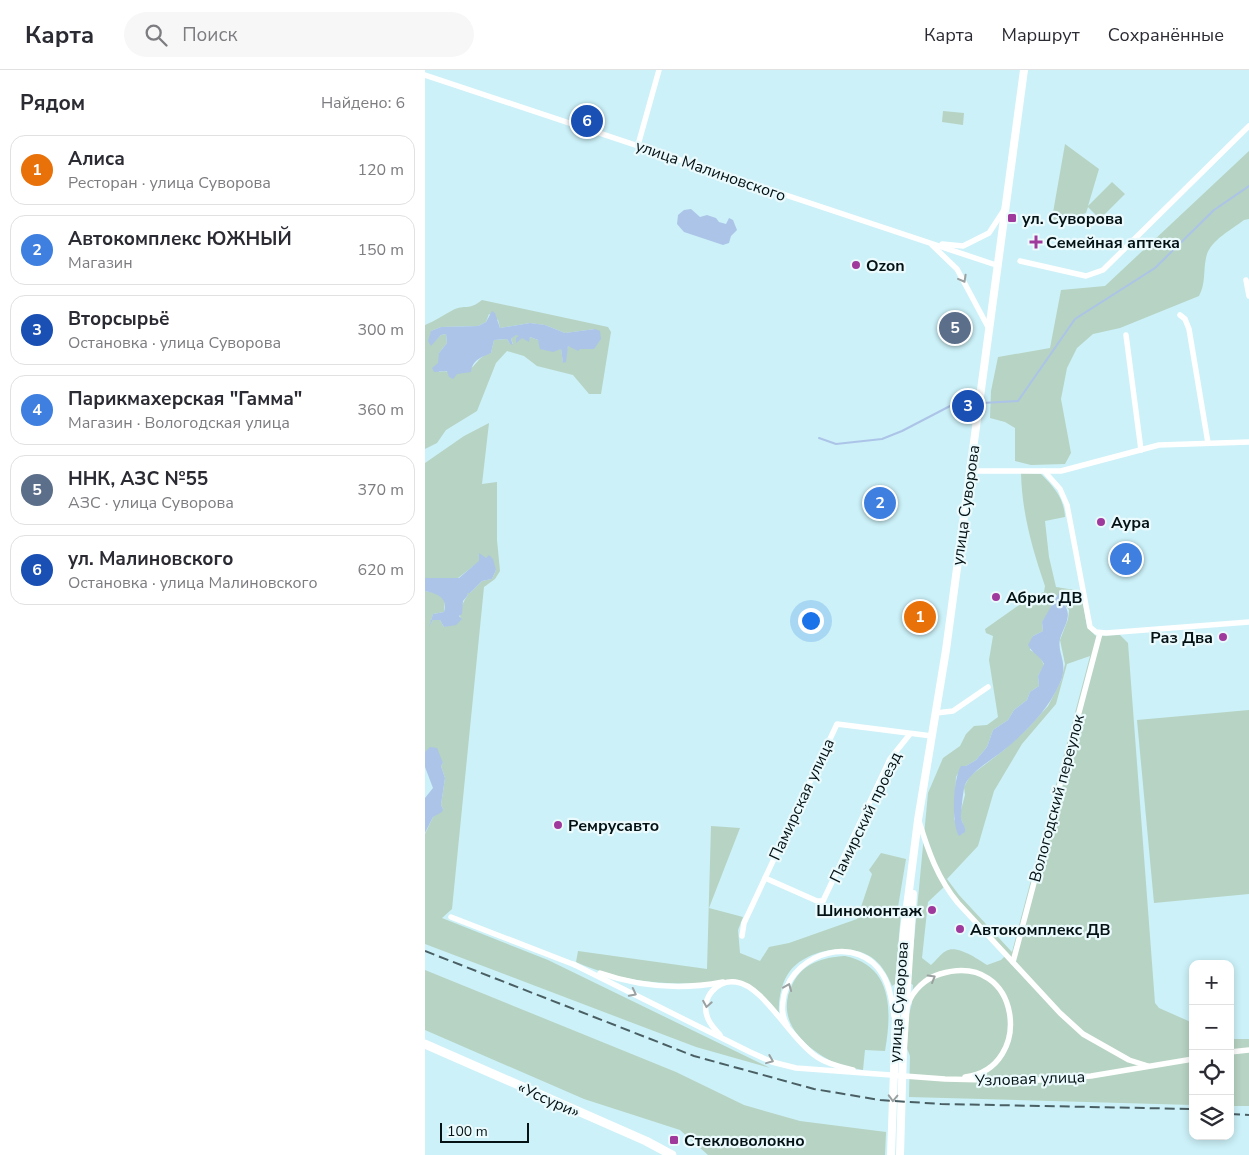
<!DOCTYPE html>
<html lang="ru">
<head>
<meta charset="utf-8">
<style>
	body { margin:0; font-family:"Nunito Sans",sans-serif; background:#f7f7f7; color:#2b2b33 }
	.controls { position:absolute; right:15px; bottom:15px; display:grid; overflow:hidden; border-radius:10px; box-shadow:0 2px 8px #0003 }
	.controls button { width:45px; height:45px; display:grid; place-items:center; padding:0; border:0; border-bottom:1px solid #e1e1e2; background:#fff; color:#2b2b33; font:25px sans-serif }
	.scale { position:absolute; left:15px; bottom:12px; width:89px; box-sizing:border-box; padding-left:5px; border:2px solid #051215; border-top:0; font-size:14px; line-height:18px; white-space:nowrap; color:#051215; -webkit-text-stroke:4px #ebfafc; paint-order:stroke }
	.you { position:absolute; left:385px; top:550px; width:18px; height:18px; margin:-12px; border:4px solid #fff; border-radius:50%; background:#1a73e8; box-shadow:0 0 0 8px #1a73e833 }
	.badge { display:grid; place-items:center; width:32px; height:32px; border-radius:50%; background:#ea580c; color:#fff; font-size:16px; font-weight:700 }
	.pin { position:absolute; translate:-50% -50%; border:2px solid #fff; box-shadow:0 1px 5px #0006 }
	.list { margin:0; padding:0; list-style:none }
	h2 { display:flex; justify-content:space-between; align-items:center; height:65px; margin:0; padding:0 20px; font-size:21px }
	h2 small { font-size:16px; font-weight:400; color:#7c7c81 }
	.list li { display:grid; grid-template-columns:32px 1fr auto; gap:15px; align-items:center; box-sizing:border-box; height:70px; margin:0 10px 10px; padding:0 10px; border:1px solid #e1e1e2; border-radius:15px }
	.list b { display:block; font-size:19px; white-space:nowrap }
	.list p { margin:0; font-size:16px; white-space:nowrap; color:#7c7c81 }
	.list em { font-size:16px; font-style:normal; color:#7c7c81 }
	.icon { flex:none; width:28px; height:28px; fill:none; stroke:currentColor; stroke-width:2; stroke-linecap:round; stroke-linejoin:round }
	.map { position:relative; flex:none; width:824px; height:1085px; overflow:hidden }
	header { display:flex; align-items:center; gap:30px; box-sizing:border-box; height:70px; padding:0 25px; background:#fff; border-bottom:1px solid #e1e1e2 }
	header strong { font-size:24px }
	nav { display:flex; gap:28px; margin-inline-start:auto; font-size:18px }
	.search { width:350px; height:45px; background:#f7f7f7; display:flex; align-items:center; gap:12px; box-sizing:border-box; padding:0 18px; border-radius:28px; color:#7c7c81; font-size:19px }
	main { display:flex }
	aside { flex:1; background:#fff }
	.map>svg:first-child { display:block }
	.green { fill:#b7d3c3; fill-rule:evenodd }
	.water { fill:#acc4e8 }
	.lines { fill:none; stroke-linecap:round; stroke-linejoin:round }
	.stream { stroke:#acc4e8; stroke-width:2 }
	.minor { stroke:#fff; stroke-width:5.5 }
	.major { stroke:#fff; stroke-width:8 }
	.highway { stroke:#fff; stroke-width:9 }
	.rail { stroke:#495f63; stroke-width:2; stroke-dasharray:10 5; stroke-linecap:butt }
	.oneway { stroke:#9ba0a1 }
	.poi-dot { fill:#a0399c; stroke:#ebfafc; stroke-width:2 }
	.labels { text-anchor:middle; stroke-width:4.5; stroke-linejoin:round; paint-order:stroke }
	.street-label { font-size:16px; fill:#051215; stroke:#ebfafc }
	.poi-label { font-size:16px; font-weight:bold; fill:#051215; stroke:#ebfafc; text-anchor:start }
</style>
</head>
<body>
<header>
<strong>Карта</strong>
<div class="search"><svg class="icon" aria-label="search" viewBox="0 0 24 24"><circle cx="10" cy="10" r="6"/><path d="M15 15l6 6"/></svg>Поиск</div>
<nav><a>Карта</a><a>Маршрут</a><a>Сохранённые</a></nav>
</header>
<main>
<aside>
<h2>Рядом<small>Найдено: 6</small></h2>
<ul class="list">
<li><span class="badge" style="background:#e8710a">1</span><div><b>Алиса</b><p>Ресторан · улица Суворова</p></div><em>120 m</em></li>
<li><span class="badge" style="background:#3f7fe0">2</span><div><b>Автокомплекс ЮЖНЫЙ</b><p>Магазин</p></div><em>150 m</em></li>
<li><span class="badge" style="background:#1a4fb4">3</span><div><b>Вторсырьё</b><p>Остановка · улица Суворова</p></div><em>300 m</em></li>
<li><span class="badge" style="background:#3f7fe0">4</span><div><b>Парикмахерская &quot;Гамма&quot;</b><p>Магазин · Вологодская улица</p></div><em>360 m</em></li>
<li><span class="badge" style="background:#5c6f8a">5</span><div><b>ННК, АЗС №55</b><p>АЗС · улица Суворова</p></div><em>370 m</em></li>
<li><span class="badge" style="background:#1a4fb4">6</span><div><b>ул. Малиновского</b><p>Остановка · улица Малиновского</p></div><em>620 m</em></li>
</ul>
</aside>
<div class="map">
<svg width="824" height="1085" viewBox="0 0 824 1085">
	<rect width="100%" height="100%" fill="#ccf1f8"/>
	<g class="green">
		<polygon points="518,41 539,43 538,55 517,52"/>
		<polygon points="640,74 674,99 663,136 687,112 700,124 675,149 663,137 661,143 626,154"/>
		<path d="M824,81V149L819,150C806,160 784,171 781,188C778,202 781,212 774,226L695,258L668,264L652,278L642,298L636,329L646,383L640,394L606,395L590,391V358L580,352L565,348L566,321L573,287L625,278L636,220L680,216Z"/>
		<path d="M57,230L183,257L186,262L176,324H164L148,305L112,296L99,286L82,281L71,293L52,341L21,360L12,373L0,379V255C10,251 18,245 28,240C40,234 44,241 57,230ZM64,244L73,250L75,258L105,253L120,255L140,263L170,259L167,278L155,279L143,276L138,292L136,279L119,280L113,270L105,267L104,269L91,264L86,269L88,274H85L82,269L69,270L66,283C52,286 52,297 41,301C32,306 24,299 14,302V283L22,273L21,264L16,265L6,275V261L16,257L53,256L61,252Z"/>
		<path d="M64,353L57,414L72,412V470L75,501L70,509L59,517L27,839L17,848L123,890L345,998L271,977L0,874V764L8,747L18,739L16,735L20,708L16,696L18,693L0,682V521L11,523L20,530L19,542L8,544L5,555L8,550H15L19,557L36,550C33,543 38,531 43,525L41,523H45L57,511L67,509L71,500L54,484L55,491L33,508H0V393L39,366Z"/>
		<path d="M596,403L616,404C629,417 639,428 640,447L620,451L624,487L631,517L656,521L662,557L671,566L695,565L703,573L730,933L734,938L768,953V1035L484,1027L485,986L482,978L483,948L487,933L488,915L485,913L503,723L518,688L535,676L541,664L549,656L562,655L573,647L564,590L568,566L561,563L560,559L604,528L619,522L620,516C607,478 597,443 596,403ZM631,525L644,540L643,549L635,570L640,594L636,611L623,636L603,658L579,680L545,706L539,717L540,725L536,740V749L540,759L537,764L529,749L531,707L537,696H541L551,690L562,677L568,660L583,650L589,640L602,630L605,622L614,616L613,606L619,595L614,585L605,580L608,566L618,561L617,552L628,536ZM665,586L587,882L586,881L534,825L522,809L553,776L569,721L597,674L631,634L642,594ZM520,816L581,885L576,890L562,895C553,889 531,874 521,881C515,884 511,891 506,895L497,888L503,832Z"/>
		<polygon points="824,640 824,824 729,833 712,650"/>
		<path d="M286,756L315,758L284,838L318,847L313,860L315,883L335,891L344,877L364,873L432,849L447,804L444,800L456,783L481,789L473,837L476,842L470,914L467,916C463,906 458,897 450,890C428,871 382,879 365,901C357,911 353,929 354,942L351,943L318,912C255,914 211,918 151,892L153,881L282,899Z"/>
		<path d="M420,886C468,896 467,941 460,981L440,980L438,1000C428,998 417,997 408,992C377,976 349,949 368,913C378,893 399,887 420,886Z"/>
		<polygon points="0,900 251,1002 319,1035 375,1051 461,1062 460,1085 283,1085 255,1060 159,1029 0,960"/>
		<rect x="805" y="969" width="19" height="67"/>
	</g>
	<g class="water">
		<polygon points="266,139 275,147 282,145 291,148 294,152 301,154 304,148 308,150 312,160 306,166 304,173 298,175 259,162 252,154 253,145 259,140"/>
		<path d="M67,241L70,243L75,258L105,253L120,255L140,263L170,259L175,261L176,269L169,279H155L153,281L143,276L141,292L138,293L136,279L128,282L115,279L113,270L105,267L104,272L97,268L91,273V268L94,266L91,265L86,269L88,275L85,274L82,269L69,270L66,283C57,287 47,290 46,302L32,304L28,309L24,307L22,301L9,302L7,298L13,293L14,283L22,273L21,264L16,265L6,276L3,271L6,261L16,257L53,256L61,252Z"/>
		<path d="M54,483L61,488L64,485L68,489L71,500L67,509L57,511L45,523H42L43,525L38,531L37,544L34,546L37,549L31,555L19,557L15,550H8L4,557L8,544L19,542C24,528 11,523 0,521V508H34L54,491Z"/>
		<path d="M635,521L641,522L639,534C648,547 639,555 635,569C632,584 644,593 635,613C623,640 601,662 579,680C568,689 545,702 540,715C538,720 536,743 536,748C537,754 541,756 540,762L534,766C526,754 528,708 536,696H541L551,690L562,677L568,660L583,650L589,640L602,630L605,622L614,616L613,606L619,594C615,586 607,583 603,575L608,566L618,561L617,552Z"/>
		<polygon points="5,677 12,678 18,693 16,696 20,708 16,735 18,739 17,742 8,747 0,763 0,728 8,718 0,697 0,682"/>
	</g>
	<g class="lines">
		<g class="stream">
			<polyline points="557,333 593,331 650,249 730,198 789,140 824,116"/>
			<polyline points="394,368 411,374 457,369 477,361 527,335 552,334"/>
		</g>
		<g class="minor">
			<polyline points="0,5 571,195"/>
			<polyline points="213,75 234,0"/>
			<polyline points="517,174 538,176 564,163 579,140"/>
			<polyline points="507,175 532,199 563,257"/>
			<polyline points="595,191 661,206 678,200 824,56"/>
			<polyline points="821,210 824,226"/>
			<polyline points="755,245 760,249 764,259 783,373"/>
			<polyline points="701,265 716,380"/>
			<polyline points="544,401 636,401 734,375 824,372"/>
			<polyline points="619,401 635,419 642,435 665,557 671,562 681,563 824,552"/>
			<polyline points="511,643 528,641 563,617"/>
			<path d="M494,751C503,781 513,809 533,833L635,943L658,964L704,990L723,996"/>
			<polyline points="340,808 392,831 398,831 465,689 485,664"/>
			<polyline points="26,847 150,895"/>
			<polyline points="317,866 319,853 412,654 507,666"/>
			<polyline points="588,892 675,563"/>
			<polyline points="148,894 325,982 347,992 371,998 520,1009 601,1011 666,1006 768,989"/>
			<path d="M175,903C215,917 257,920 298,912"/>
			<path d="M483,934C488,920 501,908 515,904C597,879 610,999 540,1007"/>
			<path d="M362,955C356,945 357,935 359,925C370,881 434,864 458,905C465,917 467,932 469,946"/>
			<path d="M295,965C290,959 284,954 282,946C276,928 292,909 311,912C338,915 366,970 392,987C402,994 416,997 428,1000"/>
			<polyline points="805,982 824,980"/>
		</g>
		<g class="major">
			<polyline points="466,1085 471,945 479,860 493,750 521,580 599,0"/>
			<polyline points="475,1085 478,980 488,824"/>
		</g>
		<polyline class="highway" points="0,974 221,1071 247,1085"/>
		<g class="rail">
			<polyline points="0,881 269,986 389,1019 455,1030 516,1034 768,1039"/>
			<polyline points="805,1044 824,1045"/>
		</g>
	</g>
	<defs><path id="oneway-chevron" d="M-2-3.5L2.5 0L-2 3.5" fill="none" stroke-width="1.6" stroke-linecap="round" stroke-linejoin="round" transform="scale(1.25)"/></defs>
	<g class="oneway">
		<use href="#oneway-chevron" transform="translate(538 209) rotate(61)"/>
		<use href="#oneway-chevron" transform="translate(507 908) rotate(-30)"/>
		<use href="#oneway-chevron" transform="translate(363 917) rotate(-68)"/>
		<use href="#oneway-chevron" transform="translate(208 923) rotate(27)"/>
		<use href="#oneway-chevron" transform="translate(282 934) rotate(100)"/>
		<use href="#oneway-chevron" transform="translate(345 990) rotate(22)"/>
		<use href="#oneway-chevron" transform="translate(468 1028) rotate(92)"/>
	</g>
	<g class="poi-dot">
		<rect x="582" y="143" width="10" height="10" rx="2.5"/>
		<path d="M608.5 164.5h5v5h5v5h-5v5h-5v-5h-5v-5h5z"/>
		<circle cx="431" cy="195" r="5"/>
		<circle cx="676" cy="452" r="5"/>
		<circle cx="571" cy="527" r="5"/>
		<circle cx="798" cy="567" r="5"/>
		<circle cx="133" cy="755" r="5"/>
		<circle cx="507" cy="840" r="5"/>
		<circle cx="535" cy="859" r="5"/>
		<rect x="244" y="1065" width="10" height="10" rx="2.5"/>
	</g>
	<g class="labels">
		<g class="street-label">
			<text transform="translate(286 100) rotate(19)" y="6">улица Малиновского</text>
			<text transform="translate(540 435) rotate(-82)" y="6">улица Суворова</text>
			<text transform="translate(631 728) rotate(-75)" y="6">Вологодский переулок</text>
			<text transform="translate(376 729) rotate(-65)" y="6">Памирская улица</text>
			<text transform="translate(440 747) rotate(-64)" y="6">Памирский проезд</text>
			<text transform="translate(473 932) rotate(-86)" y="6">улица Суворова</text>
			<text transform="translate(605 1008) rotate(-2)" y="6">Узловая улица</text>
			<text transform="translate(124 1029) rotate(24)" y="6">«Уссури»</text>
		</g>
		<g class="poi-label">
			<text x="597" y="154">ул. Суворова</text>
			<text x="621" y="178">Семейная аптека</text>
			<text x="441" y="201">Ozon</text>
			<text x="686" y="458">Аура</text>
			<text x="581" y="533">Абрис ДВ</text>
			<text x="788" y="573" text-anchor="end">Раз Два</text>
			<text x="143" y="761">Ремрусавто</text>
			<text x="497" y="846" text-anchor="end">Шиномонтаж</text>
			<text x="545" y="865">Автокомплекс ДВ</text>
			<text x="259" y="1076">Стекловолокно</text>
		</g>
	</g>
</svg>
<div class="controls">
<button>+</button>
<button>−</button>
<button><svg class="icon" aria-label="locate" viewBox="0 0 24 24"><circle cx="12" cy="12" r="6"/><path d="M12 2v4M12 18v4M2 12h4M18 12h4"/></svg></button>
<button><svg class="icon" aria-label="layers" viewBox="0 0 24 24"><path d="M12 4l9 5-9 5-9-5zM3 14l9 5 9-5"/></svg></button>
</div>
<div class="scale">100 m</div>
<div class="you"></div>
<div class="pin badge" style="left:495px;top:547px;background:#e8710a">1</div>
<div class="pin badge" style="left:455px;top:433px;background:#3f7fe0">2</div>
<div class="pin badge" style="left:543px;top:336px;background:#1a4fb4">3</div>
<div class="pin badge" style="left:701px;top:489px;background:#3f7fe0">4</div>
<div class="pin badge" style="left:530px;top:258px;background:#5c6f8a">5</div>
<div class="pin badge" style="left:162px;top:51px;background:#1a4fb4">6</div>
</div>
</main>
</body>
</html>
